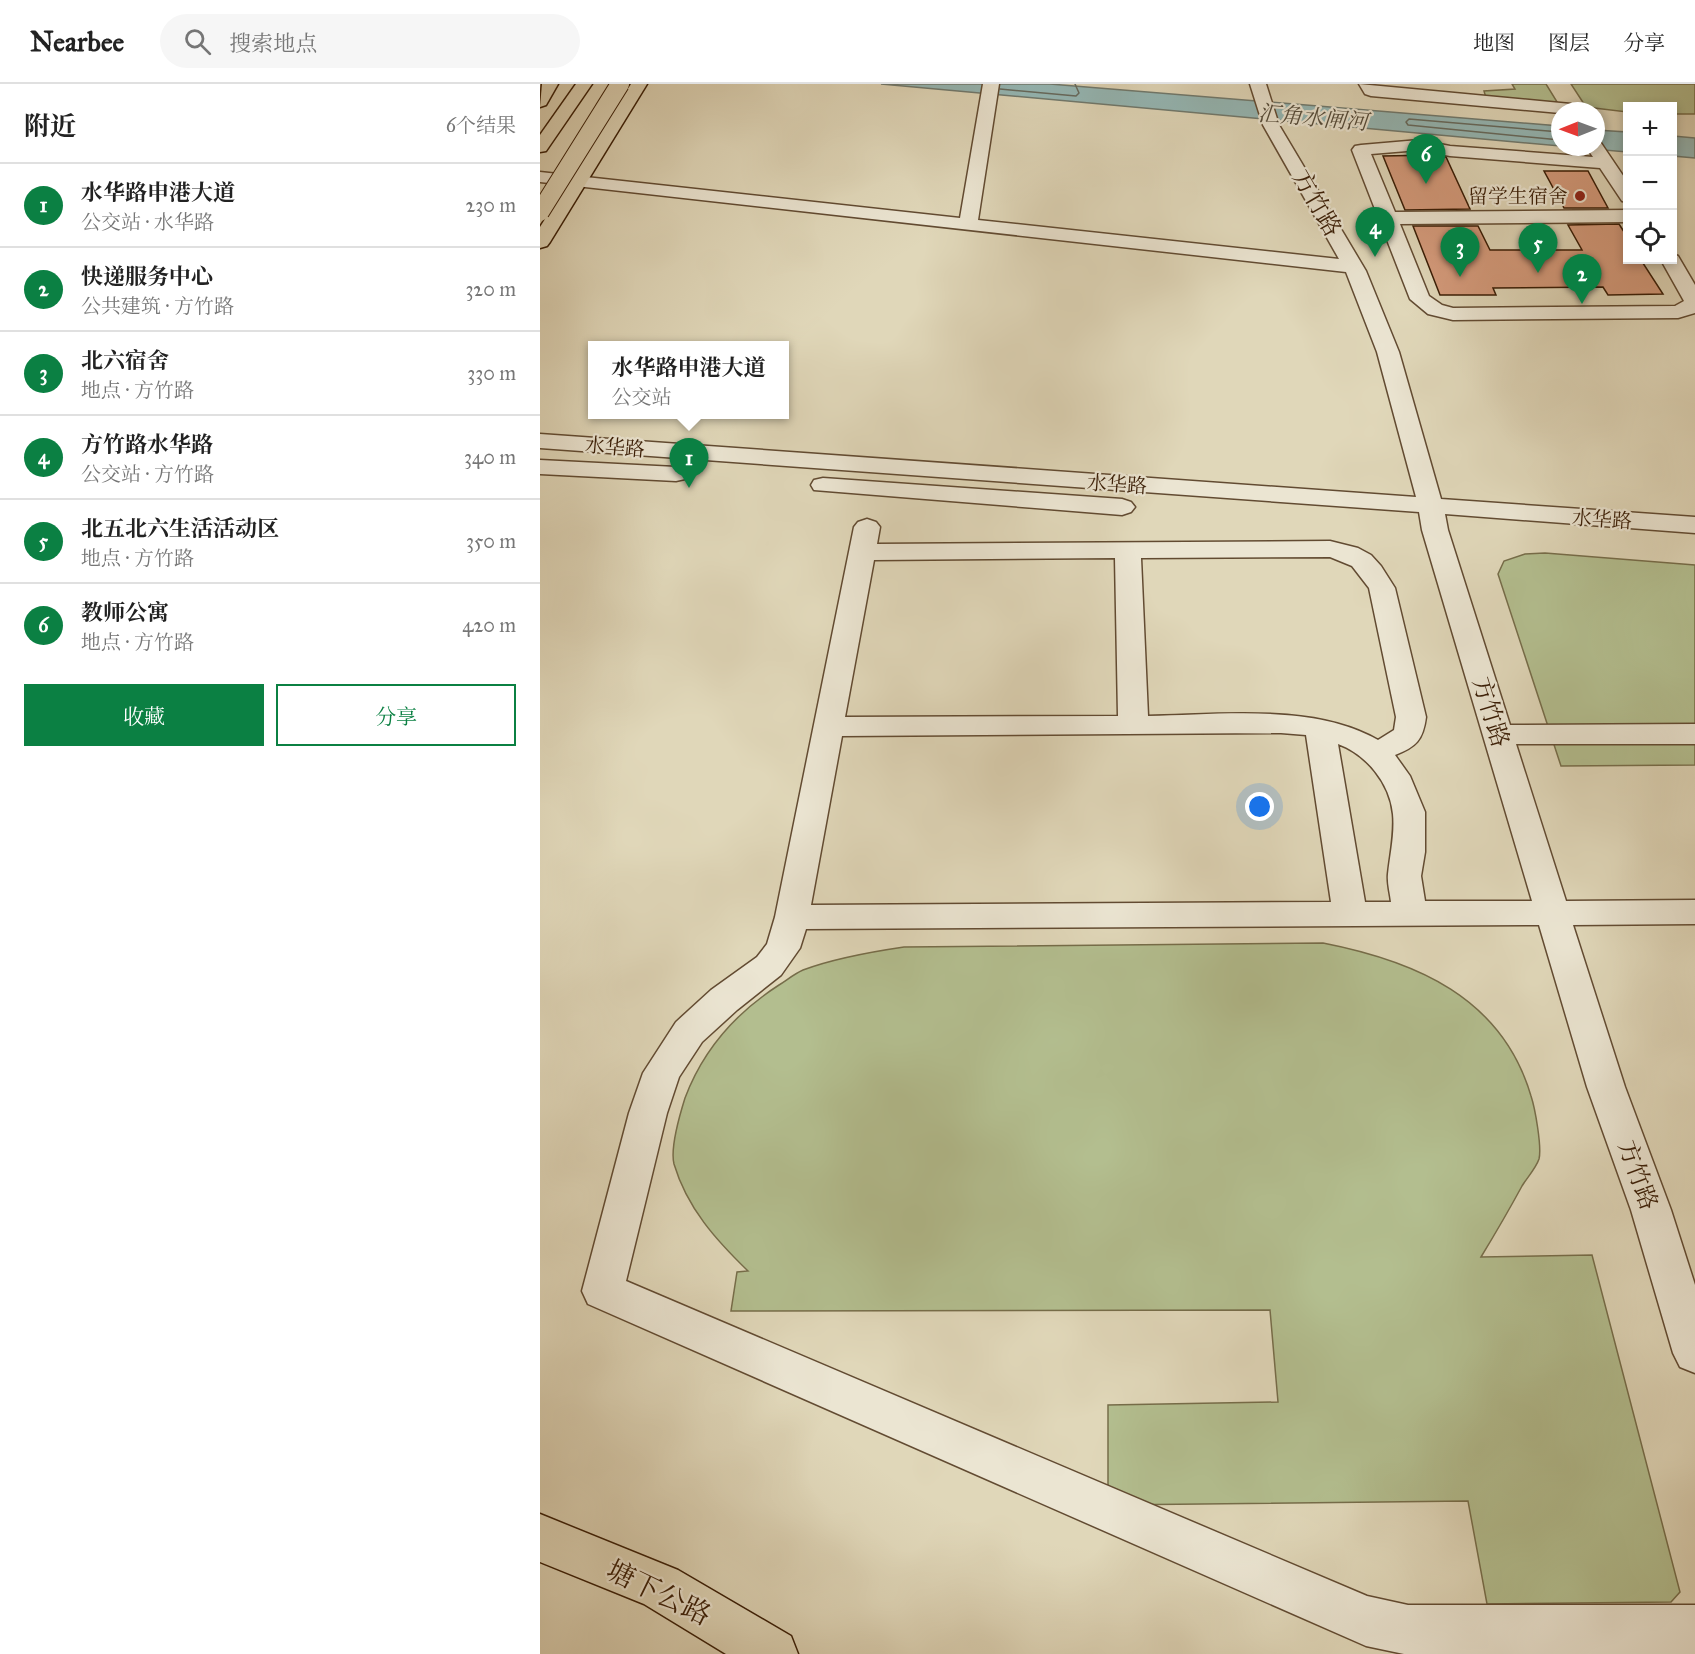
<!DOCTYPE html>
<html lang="zh">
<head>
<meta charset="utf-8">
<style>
	body { margin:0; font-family:"IM FELL Great Primer","Noto Serif SC",serif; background:#f6f6f6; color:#222 }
	.controls { position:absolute; right:18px; top:18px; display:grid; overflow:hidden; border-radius:0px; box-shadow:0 3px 9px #0003 }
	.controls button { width:54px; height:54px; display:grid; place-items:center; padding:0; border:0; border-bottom:2px solid #e0e0e0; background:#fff; color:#222; font:30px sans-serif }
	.compass { position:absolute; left:1011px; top:18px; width:54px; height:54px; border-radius:50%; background:#fff; box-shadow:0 3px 9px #0003; rotate:269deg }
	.you { position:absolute; left:720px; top:723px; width:21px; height:21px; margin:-15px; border:4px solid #fff; border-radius:50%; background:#1a73e8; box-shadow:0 0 0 9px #1a73e833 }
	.badge { display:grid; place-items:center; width:39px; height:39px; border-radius:50%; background:#0b8043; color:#fff; font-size:20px; font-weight:700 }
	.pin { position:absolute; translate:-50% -50px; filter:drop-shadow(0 2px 3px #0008) }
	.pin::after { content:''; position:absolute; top:32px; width:21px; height:18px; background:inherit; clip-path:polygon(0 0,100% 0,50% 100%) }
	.popup { position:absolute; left:48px; top:257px; width:201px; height:78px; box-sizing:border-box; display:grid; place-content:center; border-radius:0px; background:#fff; filter:drop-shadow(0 2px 4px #0005); font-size:20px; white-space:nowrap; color:#767676 }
	.popup b { font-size:22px; color:#222 }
	.popup::after { content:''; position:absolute; left:50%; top:100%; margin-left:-12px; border:12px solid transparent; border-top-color:#fff }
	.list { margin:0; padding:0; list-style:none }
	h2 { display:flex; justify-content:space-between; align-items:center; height:78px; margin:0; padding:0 24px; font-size:26px }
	h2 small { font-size:20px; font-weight:400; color:#767676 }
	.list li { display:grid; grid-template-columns:39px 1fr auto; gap:18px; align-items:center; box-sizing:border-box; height:84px; padding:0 24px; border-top:2px solid #e0e0e0 }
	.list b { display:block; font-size:22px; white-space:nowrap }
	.list p { margin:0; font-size:20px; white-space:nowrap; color:#767676 }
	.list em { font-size:20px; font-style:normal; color:#767676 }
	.actions { display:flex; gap:12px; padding:18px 24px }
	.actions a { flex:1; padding:14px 0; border:2px solid #0b8043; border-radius:0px; text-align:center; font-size:21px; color:#0b8043 }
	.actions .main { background:#0b8043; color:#fff }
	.icon { flex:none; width:33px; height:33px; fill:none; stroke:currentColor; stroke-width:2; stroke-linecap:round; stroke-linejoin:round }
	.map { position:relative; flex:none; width:1155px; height:1570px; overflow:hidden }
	header { display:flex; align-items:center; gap:36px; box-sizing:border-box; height:84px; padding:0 30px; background:#fff; border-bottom:2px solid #e0e0e0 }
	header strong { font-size:28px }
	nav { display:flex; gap:33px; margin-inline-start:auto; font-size:21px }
	.search { width:420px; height:54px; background:#f6f6f6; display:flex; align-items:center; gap:15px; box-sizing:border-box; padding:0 21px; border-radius:33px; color:#767676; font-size:22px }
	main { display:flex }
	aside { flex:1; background:#fff }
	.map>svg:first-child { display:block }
	.green { fill:#b3be8f; stroke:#766d4a; stroke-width:1.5 }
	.water { fill:#95b8b6; stroke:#707a6f; stroke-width:1.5 }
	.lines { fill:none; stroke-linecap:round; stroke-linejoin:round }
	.shore { stroke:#666a5e; stroke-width:1.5 }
	.building { fill:#d49a7b; stroke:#381c05; stroke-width:1.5 }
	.minor-casing { stroke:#624b32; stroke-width:3 }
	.major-casing { stroke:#381c05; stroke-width:3 }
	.highway-casing { stroke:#381c05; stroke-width:3 }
	.minor { fill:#ebe5d2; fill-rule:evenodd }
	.major { fill:#e0d7b9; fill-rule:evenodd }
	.highway { fill:#e0d7b9; fill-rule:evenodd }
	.highway-bridge-casing { stroke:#381c05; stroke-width:20; stroke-linecap:butt }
	.highway-bridge { stroke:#e0d7b9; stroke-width:18 }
	.poi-dot { fill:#8f2418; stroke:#ebe5d2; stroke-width:2 }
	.labels { text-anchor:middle; stroke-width:4.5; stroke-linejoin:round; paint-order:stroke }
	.far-poi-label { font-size:20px; fill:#381c05; stroke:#ebe5d2; text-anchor:end }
	.far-street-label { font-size:20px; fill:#381c05; stroke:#ebe5d2 }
	.far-water-label { font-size:22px; font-style:italic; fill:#544b3a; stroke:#ebe5d2 }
	.street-label { font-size:24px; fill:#381c05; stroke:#ebe5d2 }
	.near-street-label { font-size:28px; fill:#381c05; stroke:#ebe5d2 }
</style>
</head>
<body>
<header>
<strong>Nearbee</strong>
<div class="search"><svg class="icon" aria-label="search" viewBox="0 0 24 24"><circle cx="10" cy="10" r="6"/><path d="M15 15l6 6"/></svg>搜索地点</div>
<nav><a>地图</a><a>图层</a><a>分享</a></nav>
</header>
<main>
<aside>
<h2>附近<small>6个结果</small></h2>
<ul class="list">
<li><span class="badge">1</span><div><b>水华路申港大道</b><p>公交站 · 水华路</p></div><em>230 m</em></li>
<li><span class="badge">2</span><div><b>快递服务中心</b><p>公共建筑 · 方竹路</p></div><em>320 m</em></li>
<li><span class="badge">3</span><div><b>北六宿舍</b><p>地点 · 方竹路</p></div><em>330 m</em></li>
<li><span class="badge">4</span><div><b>方竹路水华路</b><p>公交站 · 方竹路</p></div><em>340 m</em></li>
<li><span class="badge">5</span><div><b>北五北六生活活动区</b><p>地点 · 方竹路</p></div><em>350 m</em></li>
<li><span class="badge">6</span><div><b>教师公寓</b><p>地点 · 方竹路</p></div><em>420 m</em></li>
</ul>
<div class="actions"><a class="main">收藏</a><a>分享</a></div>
</aside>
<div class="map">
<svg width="1155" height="1570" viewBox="0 0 1155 1570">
	<rect width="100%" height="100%" fill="#e0d7b9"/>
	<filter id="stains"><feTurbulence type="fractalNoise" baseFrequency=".00333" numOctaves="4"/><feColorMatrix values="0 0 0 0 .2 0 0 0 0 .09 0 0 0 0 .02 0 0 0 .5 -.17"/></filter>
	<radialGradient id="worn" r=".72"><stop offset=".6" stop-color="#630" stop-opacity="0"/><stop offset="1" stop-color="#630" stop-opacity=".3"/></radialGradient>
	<g class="green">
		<polygon points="972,0 1006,0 1019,21 946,14 944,7 975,5"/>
		<polygon points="1031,0 1155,0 1155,30 1133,30 1132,22 1088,22 1087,28 1046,23"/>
		<polygon points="1005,469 1155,481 1155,681 1021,682 958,490 964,477 985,470"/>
		<path d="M783,859C875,877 962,913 991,1012C995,1024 1002,1063 999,1075C996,1084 987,1094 982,1102C969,1126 955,1150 941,1173L1052,1171L1140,1508L1131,1518L947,1520L928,1417L568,1421V1321L738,1318L730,1226L191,1227L197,1188L208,1187C176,1156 147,1124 134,1080C130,1064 140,1030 145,1014C163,966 197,928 239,901C247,896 254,890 263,886C295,874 330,868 364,863Z"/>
	</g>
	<g class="water">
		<polygon points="341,0 510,0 1020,42 1020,62"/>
		<polygon points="1056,46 1087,48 1087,68 1029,63 1056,63"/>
		<polygon points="1133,52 1155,54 1155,74 1133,72"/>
	</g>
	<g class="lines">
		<g class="shore">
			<polyline points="460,5 536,12 539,9 535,0"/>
			<polyline points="1020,48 869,35 866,38 868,41 1020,56"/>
		</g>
	</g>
	<g class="building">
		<polygon points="895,71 906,73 930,125 865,126 843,72"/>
		<polygon points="1004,87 1048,87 1068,124 1024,124"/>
		<polygon points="1079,140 1088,154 1088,176 1101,176 1123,210 1068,211 1063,203 953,204 956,211 900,211 873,142 938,142 950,166 1042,166 1028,141"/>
	</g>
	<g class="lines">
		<defs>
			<g id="minor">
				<path d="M443,0H459L438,136L799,175L723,41L710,0H726L739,41L826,187L859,268L901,415L1155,433V449L905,430L908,446L970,641L1155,640V660H976L1026,817L1155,816V840L1033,841L1085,1003L1131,1126L1155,1201V1289L1140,1283L1133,1269L1091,1126L1047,1003L999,841L266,845L260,864L241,891L197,926L162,958L139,993L127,1029L86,1197L827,1512L868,1521H1155V1570H864L826,1562L48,1220L42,1207L89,1029L103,989L136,938L171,906L217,873L227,860L235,833L314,443L318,438L327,435L336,438L340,443L337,460L790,457L818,464L831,471L841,482L855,504L886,633C883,656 876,663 855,671L870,692L885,728V768L881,792L885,817H992L882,446L879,428L0,364V350L876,413L837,268L806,188L0,98V88L420,134ZM790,473L812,482L829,504L856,633L854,646L838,656C774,619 680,631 608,632L601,474ZM575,474L578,632L305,633L334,476ZM741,649L766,651L791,818L271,821L302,652ZM798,660C826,670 850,699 853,730C855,750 850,770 848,790C847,799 850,809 851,818H825Z"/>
				<polygon points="819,0 1031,20 1039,25 1038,27 1020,27 1020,29 831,12 825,10"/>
				<polygon points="879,56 910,62 1053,73 1046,63 1056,63 1056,58 1061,59 1088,99 1088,118 1082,117 1060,84 910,72 879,66 831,70 855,128 1088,126 1088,138 860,140 889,212 902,221 913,224 1135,222 1144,217 1121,176 1132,176 1132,170 1138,172 1155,201 1155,229 1138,234 913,236 888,230 870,215 812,66 815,62 821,61"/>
				<polygon points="0,376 136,383 145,385 148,390 145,395 136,397 0,390"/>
				<polygon points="283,394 582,415 591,418 595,423 591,428 582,431 274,406 271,401 274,396"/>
			</g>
			<g id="major">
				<polygon points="2,0 18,0 6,21 0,23"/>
				<polygon points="91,0 107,0 10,158 7,162 0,164 0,143"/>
				<polygon points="0,1430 138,1486 251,1552 258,1570 186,1570 104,1520 0,1478"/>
			</g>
			<polygon id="highway" points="36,0 52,0 6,67 0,68 0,51"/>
		</defs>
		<use href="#minor" class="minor-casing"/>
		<use href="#major" class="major-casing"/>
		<use href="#highway" class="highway-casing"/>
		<use href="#minor" class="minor"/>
		<use href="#major" class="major"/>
		<use href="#highway" class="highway"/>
		<defs>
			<polyline id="highway-bridge" points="0,128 80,0"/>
		</defs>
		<use href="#highway-bridge" class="highway-bridge-casing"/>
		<use href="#highway-bridge" class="highway-bridge"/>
	</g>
	<circle class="poi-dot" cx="1040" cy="112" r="6"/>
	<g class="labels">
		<g class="far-poi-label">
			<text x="1028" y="119">留学生宿舍</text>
		</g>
		<g class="far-street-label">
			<text transform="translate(75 363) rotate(5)" y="7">水华路</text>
			<text transform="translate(577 400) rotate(4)" y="7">水华路</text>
			<text transform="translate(1062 435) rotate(4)" y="7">水华路</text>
		</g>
		<g class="far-water-label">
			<text transform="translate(773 33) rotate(5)" y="8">汇角水闸河</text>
		</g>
		<g class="street-label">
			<text transform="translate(777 119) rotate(60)" y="8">方竹路</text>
			<text transform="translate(951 628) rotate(73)" y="8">方竹路</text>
			<text transform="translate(1098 1091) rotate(70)" y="8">方竹路</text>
		</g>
		<g class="near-street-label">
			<text transform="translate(119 1508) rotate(26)" y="10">塘下公路</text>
		</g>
	</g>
	<rect width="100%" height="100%" filter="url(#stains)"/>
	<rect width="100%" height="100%" fill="url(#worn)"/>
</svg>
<div class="controls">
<button>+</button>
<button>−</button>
<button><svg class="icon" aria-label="locate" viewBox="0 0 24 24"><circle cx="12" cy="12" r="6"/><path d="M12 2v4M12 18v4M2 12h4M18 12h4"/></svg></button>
</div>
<svg class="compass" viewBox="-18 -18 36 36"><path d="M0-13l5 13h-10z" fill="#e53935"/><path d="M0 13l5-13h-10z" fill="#767676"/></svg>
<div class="you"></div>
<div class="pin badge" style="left:149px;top:404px">1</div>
<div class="popup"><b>水华路申港大道</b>公交站</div>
<div class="pin badge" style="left:1042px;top:220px">2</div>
<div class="pin badge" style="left:920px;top:193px">3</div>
<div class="pin badge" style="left:835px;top:173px">4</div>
<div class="pin badge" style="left:998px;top:189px">5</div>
<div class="pin badge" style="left:886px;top:100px">6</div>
</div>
</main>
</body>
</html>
